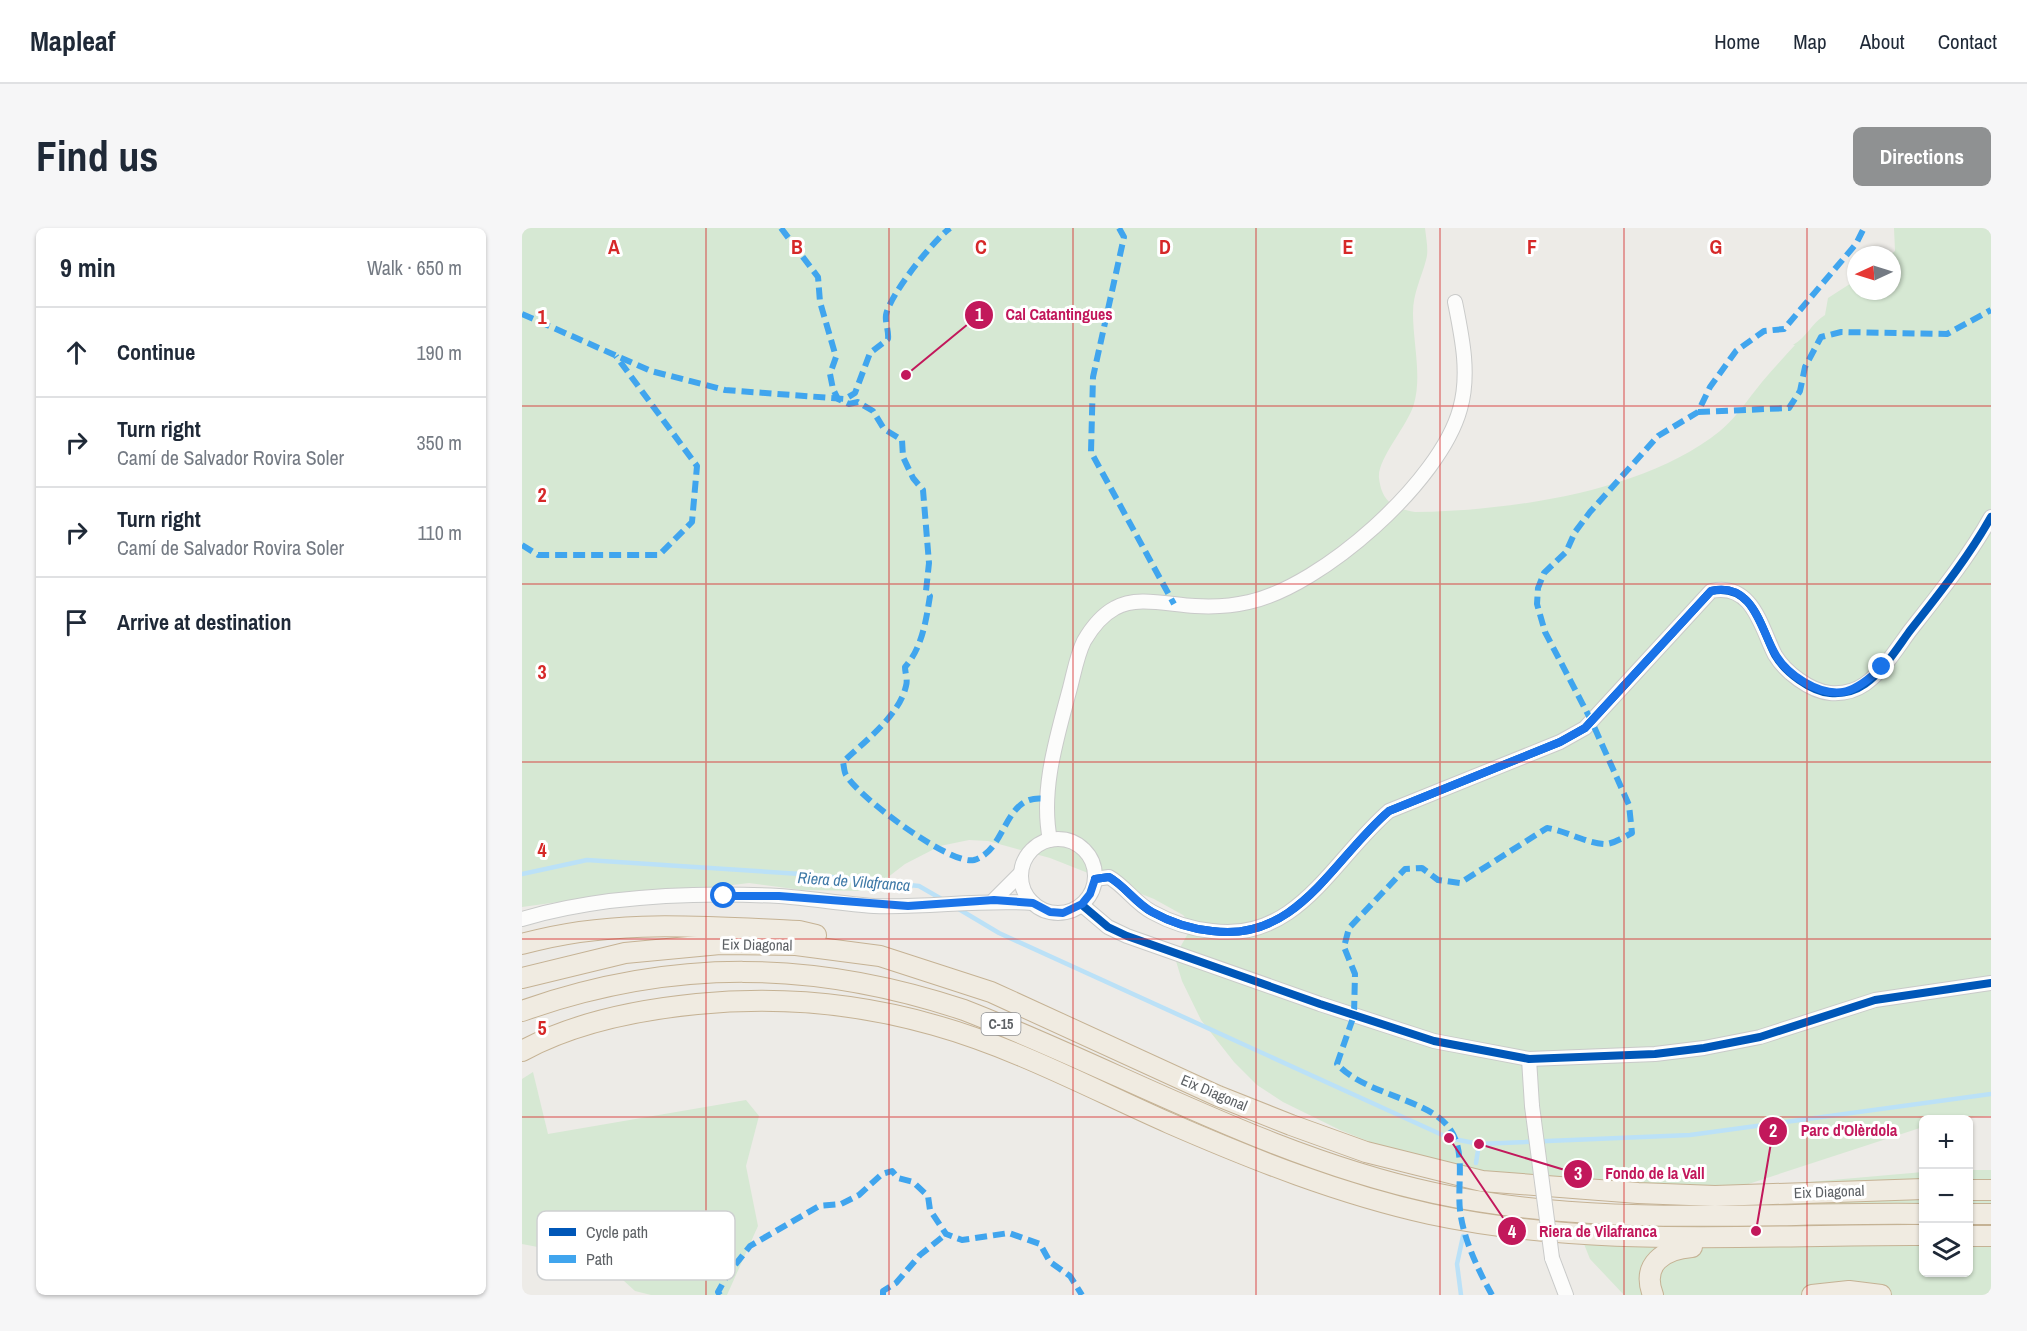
<!DOCTYPE html>
<html lang="en">
<head>
<meta charset="utf-8">
<style>
	body { margin:0; font-family:"Archivo Narrow",sans-serif; background:#f6f6f7; color:#1f2937 }
	.controls { position:absolute; right:18px; bottom:18px; display:grid; overflow:hidden; border-radius:9px; box-shadow:0 2px 4px #0004 }
	.controls button { width:54px; height:54px; display:grid; place-items:center; padding:0; border:0; border-bottom:2px solid #e0e1e3; background:#fff; color:#1f2937; font:30px sans-serif }
	.compass { position:absolute; left:1325px; top:18px; width:54px; height:54px; border-radius:50%; background:#fff; box-shadow:0 2px 4px #0004; rotate:266deg }
	.stop { position:absolute; width:18px; height:18px; margin:-14px; border:4px solid #1a73e8; border-radius:50%; background:#fff }
	.stop.end { background:#1a73e8; border-color:#fff; box-shadow:0 2px 6px #0008 }
	.list { margin:0; padding:0; list-style:none }
	h2 { display:flex; justify-content:space-between; align-items:center; height:78px; margin:0; padding:0 24px; font-size:26px }
	h2 small { font-size:20px; font-weight:400; color:#747a83 }
	.list li { display:grid; grid-template-columns:39px 1fr auto; gap:18px; align-items:center; box-sizing:border-box; height:90px; padding:0 24px; border-top:2px solid #e0e1e3 }
	.list b { display:block; font-size:22px; white-space:nowrap }
	.list p { margin:0; font-size:20px; white-space:nowrap; color:#747a83 }
	.list em { font-size:20px; font-style:normal; color:#747a83 }
	.icon { flex:none; width:33px; height:33px; fill:none; stroke:currentColor; stroke-width:2; stroke-linecap:round; stroke-linejoin:round }
	.map { position:relative; flex:none; width:1469px; height:1067px; overflow:hidden; border-radius:9px }
	header { display:flex; align-items:center; gap:36px; box-sizing:border-box; height:84px; padding:0 30px; background:#fff; border-bottom:2px solid #e0e1e3 }
	header strong { font-size:28px }
	nav { display:flex; gap:33px; margin-inline-start:auto; font-size:21px }
	.intro { display:flex; align-items:center; justify-content:space-between; box-sizing:border-box; height:144px; padding:0 36px }
	h1 { margin:0; font-size:42px }
	.button { padding:15px 27px; border-radius:9px; background:#8f9192; color:#fff; font-size:21px; font-weight:700 }
	main { display:flex; gap:36px; padding:0 36px }
	aside { flex:1; background:#fff; border-radius:9px; box-shadow:0 2px 4px #0004 }
	.map>svg:first-child { display:block }
	.green { fill:#d6e8d3 }
	.lines { fill:none; stroke-linecap:round; stroke-linejoin:round }
	.stream { stroke:#bbe1f7; stroke-width:4.5 }
	.minor-casing { stroke:#c9cac9; stroke-width:16 }
	.highway-casing { stroke:#c5b294; stroke-width:22 }
	.minor { stroke:#fcfcfb; stroke-width:14 }
	.highway { stroke:#f0ebe1; stroke-width:20 }
	.minor-bridge-casing { stroke:#c9cac9; stroke-width:16; stroke-linecap:butt }
	.minor-bridge { stroke:#fcfcfb; stroke-width:14 }
	.quiet { stroke:#40a5ee; stroke-width:6; stroke-dasharray:12 6; stroke-linecap:butt }
	.cycleway-casing { stroke:#fff; stroke-width:11 }
	.cycleway { stroke:#0057b8; stroke-width:8 }
	.route { stroke:#1a73e8; stroke-width:8 }
	.grid { fill:none; stroke:#d62828; stroke-width:1.5; stroke-opacity:0.55 }
	.labels { text-anchor:middle; stroke-width:6; stroke-linejoin:round; paint-order:stroke }
	.shield { fill:#fff; stroke:#8e9093; stroke-width:1.5 }
	.shield-label { font-size:14px; font-weight:bold; fill:#5d6165 }
	.street-label { font-size:15px; fill:#5d6165; stroke:#fff }
	.water-label { font-size:16px; font-style:italic; fill:#3f79a7; stroke:#fff }
	.key { fill:#fff; stroke:#ced0d1; stroke-width:1.5 }
	.key-label { font-size:16px; fill:#5d6165 }
	.grid-label { font-size:20px; text-anchor:middle; font-weight:bold; fill:#d62828; stroke:#fff; stroke-width:6; stroke-linejoin:round; paint-order:stroke }
	.leader { fill:none; stroke:#c2185b; stroke-width:2 }
	.callout-dot { fill:#c2185b; stroke:#fff; stroke-width:2 }
	.mark-label { font-size:18px; text-anchor:middle; font-weight:bold; fill:#fff }
	.callout-label { font-size:16px; text-anchor:middle; font-weight:bold; fill:#c2185b; stroke:#fff; stroke-width:6; stroke-linejoin:round; paint-order:stroke }
</style>
</head>
<body>
<header>
<strong>Mapleaf</strong>
<nav><a>Home</a><a>Map</a><a>About</a><a>Contact</a></nav>
</header>
<div class="intro"><h1>Find us</h1><a class="button">Directions</a></div>
<main>
<aside>
<h2>9 min<small>Walk · 650 m</small></h2>
<ul class="list">
<li><svg class="icon" aria-label="ahead" viewBox="0 0 24 24"><path d="M12 20V5M6 11l6-6 6 6"/></svg><div><b>Continue</b></div><em>190 m</em></li>
<li><svg class="icon" aria-label="right" viewBox="0 0 24 24"><path d="M7 20v-9h11M14 6l5 5-5 5"/></svg><div><b>Turn right</b><p>Camí de Salvador Rovira Soler</p></div><em>350 m</em></li>
<li><svg class="icon" aria-label="right" viewBox="0 0 24 24"><path d="M7 20v-9h11M14 6l5 5-5 5"/></svg><div><b>Turn right</b><p>Camí de Salvador Rovira Soler</p></div><em>110 m</em></li>
<li><svg class="icon" aria-label="arrive" viewBox="0 0 24 24"><path d="M6 21V4h12l-3 4 3 4H6"/></svg><div><b>Arrive at destination</b></div></li>
</ul>
</aside>
<div class="map">
<svg width="1469" height="1067" viewBox="0 0 1469 1067">
	<rect width="100%" height="100%" fill="#edebe7"/>
	<g class="green">
		<path d="M0,0H903C904,10 907,23 904,32C899,51 891,65 891,85C891,115 900,147 892,176C885,199 855,231 857,250C860,274 871,280 893,284C987,283 1123,264 1198,203C1215,189 1226,171 1240,154C1251,141 1262,129 1273,117H1271C1285,109 1289,96 1303,87L1306,70L1334,52V63H1370L1368,27L1373,23L1372,0H1469V888L1402,892L1401,899L1211,961L1137,974L1084,973L1042,968L878,926L818,902L761,874L735,857L712,834L679,792L660,753L654,733L656,723L668,702L667,694L661,687L632,671L528,630L466,613L447,612L418,618L383,636L348,663L280,662L227,655L170,662L132,661L0,679Z"/>
		<polygon points="11,844 26,906 224,872 237,888 224,938 236,998 205,1067 129,1067 113,1063 78,1031 0,1016 0,851"/>
		<polygon points="1447,942 1469,942 1469,1067 1102,1067 1068,1031 1060,1011 1067,999 1088,990 1276,955 1401,944 1402,1044 1446,1044"/>
	</g>
	<g class="lines">
		<g class="stream">
			<polyline points="0,646 65,632 279,646 397,658 423,673"/>
			<polyline points="435,680 477,705 927,910 957,916 1168,907 1469,866"/>
			<polyline points="954,935 957,916"/>
			<polyline points="939,1067 935,1036 941,1008"/>
		</g>
		<defs>
			<g id="minor">
				<circle cx="536" cy="648" r="37"/>
				<path d="M528,612C518,562 535,509 548,460C552,445 555,427 562,413C569,401 580,387 593,380C615,367 648,377 673,378C690,379 710,378 727,374C800,358 918,254 938,181C948,146 940,109 933,74"/>
				<path d="M573,651L587,649C603,658 613,675 630,684C648,694 670,701 690,703C775,715 811,631 867,583L1038,514L1063,500L1189,363C1231,354 1239,400 1253,427C1263,444 1288,463 1308,465C1320,466 1333,463 1343,456C1361,443 1374,422 1387,404C1416,367 1446,330 1469,289"/>
				<polyline points="472,672 499,645"/>
				<polyline points="560,677 586,699 605,708 798,776 912,813 1007,831 1133,826 1182,820 1238,809 1353,772 1469,755"/>
				<path d="M0,691C82,667 172,664 257,668C289,670 320,676 352,678C406,680 458,671 511,675"/>
				<polyline points="1007,831 1010,878"/>
				<polyline points="1030,1030 1044,1067"/>
			</g>
			<g id="highway">
				<path d="M0,716C92,690 183,699 277,703L294,707"/>
				<polyline points="0,750 103,725 198,716 274,717 358,728 469,764 696,868 769,897 844,924 960,953 1116,965 1193,968 1402,961"/>
				<path d="M0,783C150,730 292,732 442,782C599,843 746,929 912,965C1074,1000 1238,984 1402,986"/>
				<path d="M0,823C53,794 115,782 175,776C255,768 335,775 412,797C494,820 570,861 647,895C732,932 818,966 908,986C1071,1021 1237,1006 1402,1007"/>
				<polyline points="1446,962 1469,962"/>
				<polyline points="1446,986 1469,986"/>
				<polyline points="1446,1008 1469,1008"/>
				<path d="M1131,1067C1119,1036 1142,1021 1170,1019"/>
				<polyline points="1290,1067 1327,1063 1359,1067"/>
			</g>
		</defs>
		<use href="#minor" class="minor-casing"/>
		<use href="#highway" class="highway-casing"/>
		<use href="#minor" class="minor"/>
		<use href="#highway" class="highway"/>
		<defs>
			<polyline id="minor-bridge" points="1010,878 1030,1030"/>
		</defs>
		<use href="#minor-bridge" class="minor-bridge-casing"/>
		<use href="#minor-bridge" class="minor-bridge"/>
		<g class="quiet">
			<path d="M259,0L296,49L298,74L314,129L308,146L311,161L316,171L327,176L336,174L351,183L362,201L380,212L381,229L391,250L401,262L407,335L404,363L408,368C404,393 400,420 383,439C383,445 386,452 384,458C377,488 343,513 321,534C322,538 322,544 324,547C336,569 429,638 452,632C486,622 481,564 524,571"/>
			<polyline points="597,0 602,9 571,149 569,224 652,376"/>
			<path d="M0,86L129,143L203,162L323,171L333,165L348,125L366,111C367,103 363,95 364,87C368,66 411,13 428,0"/>
			<polyline points="1176,184 1267,180 1278,163 1283,139 1299,109 1319,104 1425,106 1469,82"/>
			<polyline points="0,317 16,327 137,327 170,294 175,238 94,128"/>
			<polyline points="198,1067 196,1064 206,1046 228,1018 297,978 319,976 337,967 360,946 370,943 376,950 391,954 406,968 408,982 424,1006 440,1012 487,1005 518,1016 528,1034 548,1048 560,1067"/>
			<polyline points="361,1067 361,1063 374,1055 398,1027 424,1006"/>
			<path d="M970,1067C956,1042 941,1010 938,982C935,956 944,924 928,901C908,871 843,867 815,836L832,787L833,746L822,719L827,700L883,641L900,640L916,652L938,655L1025,600C1045,603 1063,615 1083,616C1091,616 1102,609 1110,605L1107,577L1070,494L1023,404L1015,376L1016,360L1022,345L1044,324L1053,304L1068,284L1136,208L1176,184L1188,159L1214,123L1242,103L1262,101L1334,16L1342,0"/>
		</g>
		<defs>
			<g id="cycleway">
				<path d="M573,651L587,649C603,658 613,675 630,684C648,694 670,701 690,703C775,715 811,631 867,583L1038,514L1063,500L1189,363C1231,354 1239,400 1253,427C1263,444 1288,463 1308,465C1320,466 1333,463 1343,456C1361,443 1374,422 1387,404C1416,367 1446,330 1469,289"/>
				<polyline points="560,677 586,699 605,708 798,776 912,813 1007,831 1133,826 1182,820 1238,809 1353,772 1469,755"/>
			</g>
		</defs>
		<use href="#cycleway" class="cycleway-casing"/>
		<use href="#cycleway" class="cycleway"/>
	</g>
	<g class="lines">
		<path class="route" d="M202,668H257L386,678L472,672L511,675L528,684L541,685L560,676L568,666L573,651L587,649C603,658 614,675 630,684C648,694 670,701 690,703C775,715 811,631 867,583L1038,514L1063,500L1189,363C1233,353 1238,403 1255,429C1262,440 1272,448 1282,454C1316,474 1334,464 1360,439"/>
	</g>
	<path class="grid" d="M184,0V1067M367,0V1067M551,0V1067M734,0V1067M918,0V1067M1102,0V1067M1285,0V1067M0,178H1469M0,356H1469M0,534H1469M0,711H1469M0,889H1469"/>
	<g class="labels">
		<rect class="shield" x="459.5" y="785" width="39" height="22" rx="4.5"/>
		<g class="shield-label">
			<text x="479" y="801">C-15</text>
		</g>
		<g class="street-label">
			<text transform="translate(235 717) rotate(1)" y="5">Eix Diagonal</text>
			<text transform="translate(692 865) rotate(23)" y="5">Eix Diagonal</text>
			<text transform="translate(1307 964) rotate(-2)" y="5">Eix Diagonal</text>
		</g>
		<g class="water-label">
			<text transform="translate(332 653) rotate(4)" y="6">Riera de Vilafranca</text>
		</g>
	</g>
	<rect x="15" y="983" width="198" height="69" rx="9" class="key"/>
	<rect x="27" y="1000" width="27" height="8" fill="#0057b8"/>
	<rect x="27" y="1027" width="27" height="8" fill="#40a5ee"/>
	<g class="key-label">
		<text x="64" y="1010">Cycle path</text>
		<text x="64" y="1037">Path</text>
	</g>
	<g class="grid-label">
		<text x="92" y="26">A</text>
		<text x="275" y="26">B</text>
		<text x="459" y="26">C</text>
		<text x="643" y="26">D</text>
		<text x="826" y="26">E</text>
		<text x="1010" y="26">F</text>
		<text x="1194" y="26">G</text>
		<text x="20" y="96">1</text>
		<text x="20" y="274">2</text>
		<text x="20" y="451">3</text>
		<text x="20" y="629">4</text>
		<text x="20" y="807">5</text>
	</g>
	<path class="leader" d="M384 147L457 87M1234 1003L1251 903M957 916L1056 946M927 910L990 1003"/>
	<g class="callout-dot">
		<circle cx="384" cy="147" r="6"/>
		<circle cx="1234" cy="1003" r="6"/>
		<circle cx="957" cy="916" r="6"/>
		<circle cx="927" cy="910" r="6"/>
		<circle cx="457" cy="87" r="15"/>
		<circle cx="1251" cy="903" r="15"/>
		<circle cx="1056" cy="946" r="15"/>
		<circle cx="990" cy="1003" r="15"/>
	</g>
	<g class="mark-label">
		<text x="457" y="93">1</text>
		<text x="1251" y="909">2</text>
		<text x="1056" y="952">3</text>
		<text x="990" y="1010">4</text>
	</g>
	<g class="callout-label">
		<text x="537" y="92">Cal Catantingues</text>
		<text x="1327" y="908">Parc d'Olèrdola</text>
		<text x="1133" y="951">Fondo de la Vall</text>
		<text x="1076" y="1009">Riera de Vilafranca</text>
	</g>
</svg>
<div class="controls">
<button>+</button>
<button>−</button>
<button><svg class="icon" aria-label="layers" viewBox="0 0 24 24"><path d="M12 4l9 5-9 5-9-5zM3 14l9 5 9-5"/></svg></button>
</div>
<svg class="compass" viewBox="-18 -18 36 36"><path d="M0-13l5 13h-10z" fill="#e53935"/><path d="M0 13l5-13h-10z" fill="#747a83"/></svg>
<div class="stop" style="left:202px;top:668px"></div>
<div class="stop end" style="left:1360px;top:439px"></div>
</div>
</main>
</body>
</html>
